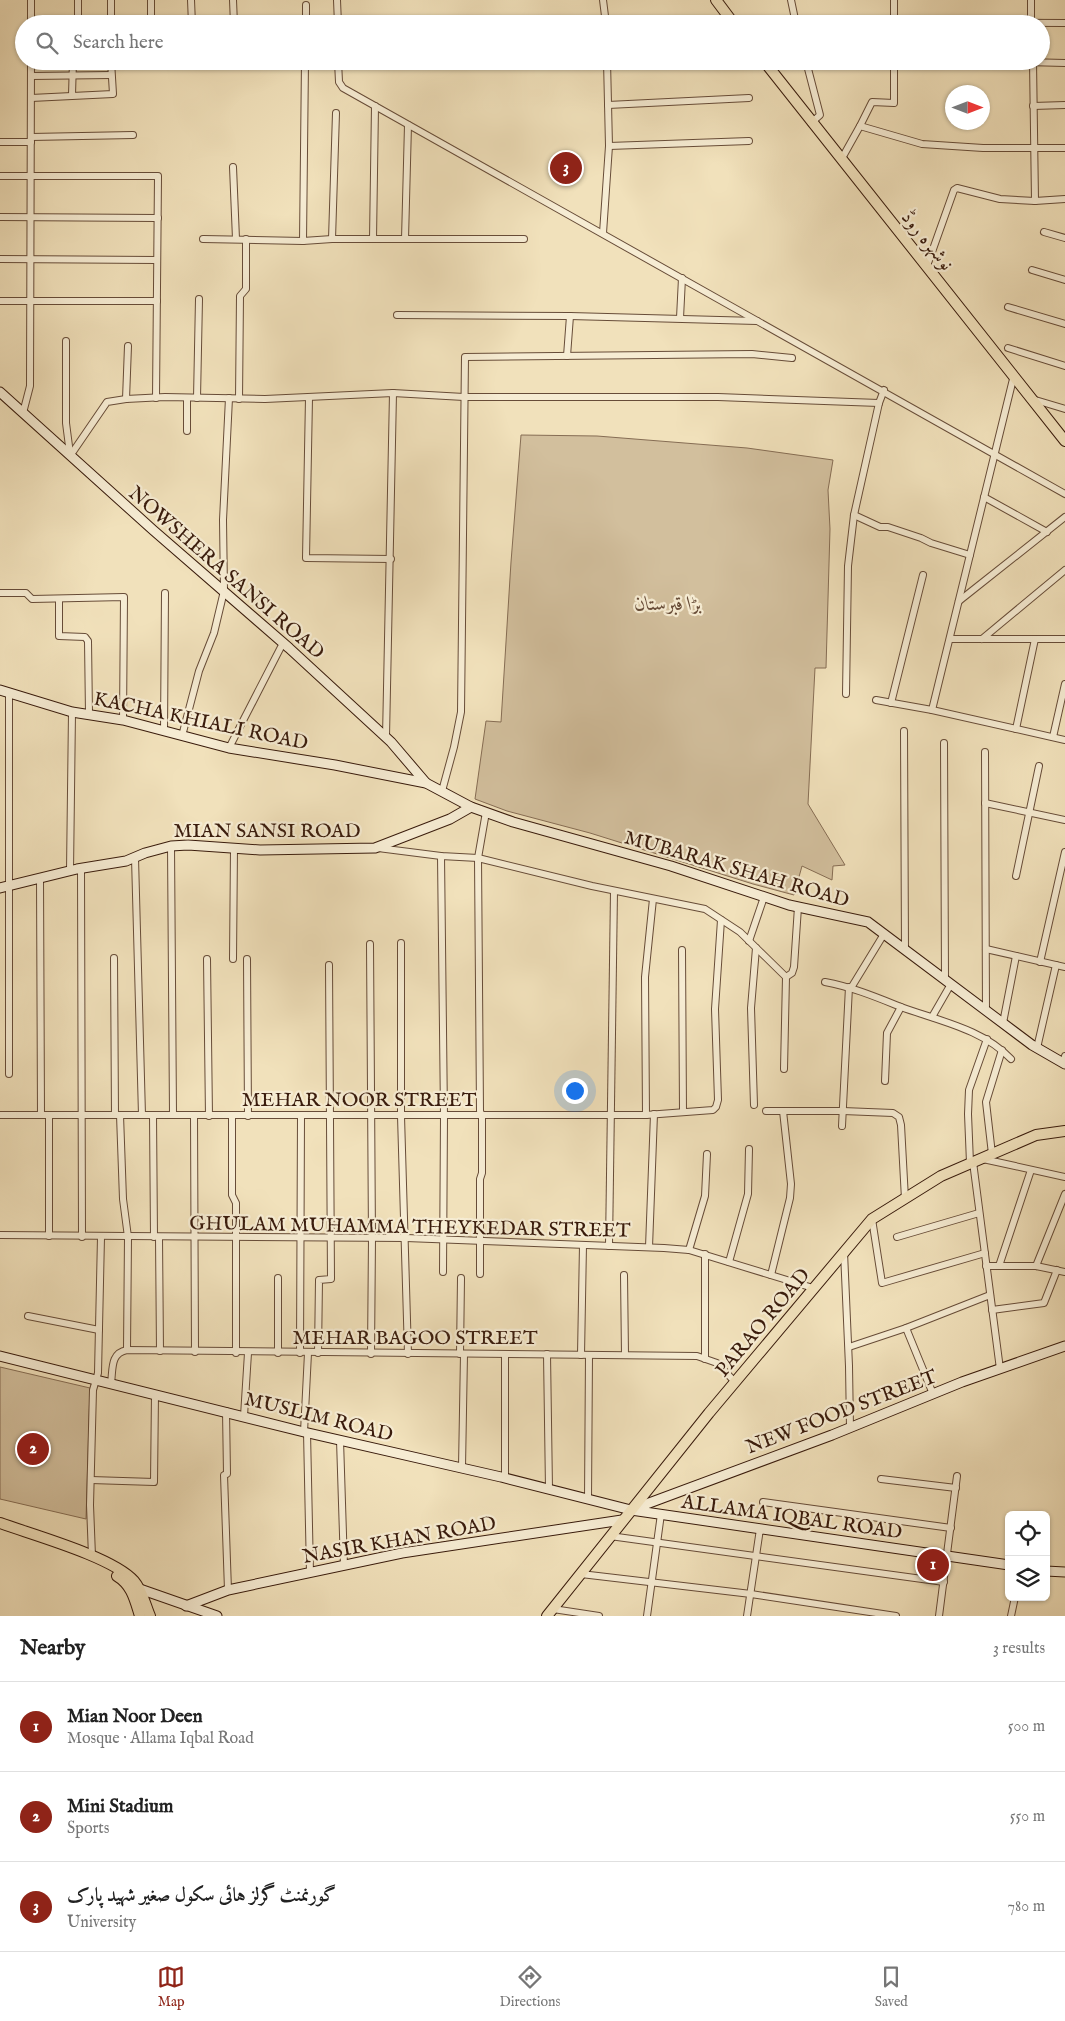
<!DOCTYPE html>
<html lang="en">
<head>
<meta charset="utf-8">
<style>
	body { margin:0; font-family:"IM FELL English",Amiri,serif; background:#f6f6f6; color:#222 }
	.controls { position:absolute; right:15px; bottom:15px; display:grid; overflow:hidden; border-radius:8px; box-shadow:0 1px 4px #0004 }
	.controls button { width:45px; height:45px; display:grid; place-items:center; padding:0; border:0; border-bottom:1px solid #e0e0e0; background:#fff; color:#222; font:25px sans-serif }
	.compass { position:absolute; left:945px; top:85px; width:45px; height:45px; border-radius:50%; background:#fff; box-shadow:0 1px 4px #0004; rotate:90deg }
	.you { position:absolute; left:574px; top:1090px; width:18px; height:18px; margin:-12px; border:4px solid #fff; border-radius:50%; background:#1a73e8; box-shadow:0 0 0 8px #1a73e833 }
	.badge { display:grid; place-items:center; width:32px; height:32px; border-radius:50%; background:#8f2418; color:#fff; font-size:16px; font-weight:700 }
	.pin { position:absolute; translate:-50% -50%; border:2px solid #fff; box-shadow:0 1px 5px #0006 }
	.list { margin:0; padding:0; list-style:none }
	h2 { display:flex; justify-content:space-between; align-items:center; height:65px; margin:0; padding:0 20px; font-size:21px }
	h2 small { font-size:16px; font-weight:400; color:#767676 }
	.list li { display:grid; grid-template-columns:32px 1fr auto; gap:15px; align-items:center; box-sizing:border-box; height:90px; padding:0 20px; border-top:1px solid #e0e0e0 }
	.list b { display:block; font-size:19px; white-space:nowrap }
	.list p { margin:0; font-size:16px; white-space:nowrap; color:#767676 }
	.list em { font-size:16px; font-style:normal; color:#767676 }
	.icon { flex:none; width:28px; height:28px; fill:none; stroke:currentColor; stroke-width:2; stroke-linecap:round; stroke-linejoin:round }
	.map { position:relative; flex:none; width:1065px; height:1616px; overflow:hidden }
	.search { position:absolute; background:#fff; box-shadow:0 1px 4px #0004; left:15px; right:15px; top:15px; height:55px; display:flex; align-items:center; gap:12px; box-sizing:border-box; padding:0 18px; border-radius:28px; color:#767676; font-size:19px }
	.sheet { height:335px; background:#fff }
	nav { display:flex; justify-content:space-around; align-items:center; box-sizing:border-box; height:70px; border-top:1px solid #e0e0e0; background:#fff; font-size:14px; color:#767676 }
	nav a { display:grid; justify-items:center; gap:2px }
	nav .on { color:#8f2418 }
	.map>svg:first-child { display:block }
	.green { fill:#d2bf9d; stroke:#866d54 }
	.lines { fill:none; stroke-linecap:round; stroke-linejoin:round }
	.street-casing { stroke:#674c38; stroke-width:8 }
	.secondary-casing { stroke:#391b0c; stroke-width:11 }
	.primary-casing { stroke:#391b0c; stroke-width:12 }
	.street { stroke:#f6ecd3; stroke-width:6 }
	.secondary { stroke:#f6ecd3; stroke-width:9 }
	.primary { stroke:#f1e1bb; stroke-width:10 }
	.labels { text-anchor:middle; stroke-width:4.5; stroke-linejoin:round; paint-order:stroke }
	.street-label { font-size:20px; fill:#391b0c; stroke:#f6ecd3 }
	.park-label { font-size:20px; font-style:italic; fill:#674c38; stroke:#f6ecd3 }
</style>
</head>
<body>
<div class="map">
<svg width="1065" height="1616" viewBox="0 0 1065 1616">
	<rect width="100%" height="100%" fill="#f1e1bb"/>
	<filter id="stains"><feTurbulence type="fractalNoise" baseFrequency=".004" numOctaves="4"/><feColorMatrix values="0 0 0 0 .2 0 0 0 0 .09 0 0 0 0 .02 0 0 0 .5 -.17"/></filter>
	<radialGradient id="worn" r=".72"><stop offset=".6" stop-color="#630" stop-opacity="0"/><stop offset="1" stop-color="#630" stop-opacity=".3"/></radialGradient>
	<g class="green">
		<polygon points="521,435 597,436 747,448 833,460 828,490 830,529 826,668 815,668 808,804 845,865 833,866 832,880 802,866 794,895 753,884 590,833 507,811 475,799 486,721 501,722 511,562"/>
		<polygon points="0,1367 90,1388 86,1519 0,1499"/>
	</g>
	<g class="lines">
		<defs>
			<g id="street">
				<polyline points="151,0 151,24"/>
				<polyline points="191,0 192,24"/>
				<polyline points="233,0 234,24"/>
				<polyline points="337,0 338,24"/>
				<polyline points="603,0 606,24"/>
				<polyline points="791,0 796,24"/>
				<polyline points="1031,0 1031,24"/>
				<polyline points="796,22 1065,23"/>
				<polyline points="31,24 31,0"/>
				<polyline points="78,24 78,0"/>
				<polyline points="111,24 111,0"/>
				<polyline points="306,24 306,5"/>
				<polyline points="654,24 678,23"/>
				<polyline points="894,24 894,0"/>
				<path d="M338,61L339,82L343,88C583,224 825,357 1065,494"/>
				<polyline points="806,61 820,115 811,123"/>
				<polyline points="993,61 1065,63"/>
				<polyline points="1033,61 1035,201"/>
				<polyline points="607,66 675,66"/>
				<polyline points="31,76 111,75"/>
				<polyline points="72,95 73,61"/>
				<polyline points="31,98 113,94 111,61"/>
				<polyline points="608,105 749,98"/>
				<polyline points="1033,106 1065,105"/>
				<polyline points="860,126 872,102 894,103 894,61"/>
				<polyline points="31,137 133,135"/>
				<polyline points="0,142 31,142"/>
				<polyline points="609,146 749,141"/>
				<polyline points="841,160 860,126 922,144 983,148 1065,148"/>
				<polyline points="233,167 236,239"/>
				<polyline points="0,176 158,176 156,398"/>
				<polyline points="0,217 158,218"/>
				<polyline points="1044,232 1065,238"/>
				<polyline points="603,233 609,146 607,61"/>
				<polyline points="203,239 303,241 332,239 524,239"/>
				<polyline points="332,239 336,113"/>
				<polyline points="373,239 375,106"/>
				<polyline points="405,239 408,125"/>
				<polyline points="303,241 305,61"/>
				<polyline points="0,259 157,260"/>
				<polyline points="927,266 954,190 957,188 1000,199 1035,201 1065,199"/>
				<polyline points="1032,270 1065,280"/>
				<polyline points="0,301 157,301"/>
				<polyline points="1008,307 1065,324"/>
				<polyline points="397,315 570,316 757,321"/>
				<polyline points="680,318 682,278"/>
				<polyline points="66,341 66,423 70,454"/>
				<polyline points="1008,348 1065,366"/>
				<polyline points="567,356 570,316"/>
				<polyline points="197,398 199,299"/>
				<polyline points="309,398 306,558 391,559"/>
				<polyline points="126,399 128,346"/>
				<polyline points="239,399 240,296 246,289 246,239"/>
				<polyline points="1032,399 1065,409"/>
				<polyline points="23,413 30,386 31,61"/>
				<polyline points="187,431 187,398"/>
				<polyline points="70,456 107,402 126,399 165,397 265,399 393,393 464,397 718,397 879,403"/>
				<polyline points="984,497 1047,532"/>
				<polyline points="854,515 880,527 888,527 921,538 931,543 970,555"/>
				<polyline points="0,593 26,593 32,599 124,597 123,720"/>
				<polyline points="59,599 59,636 85,637 88,641 89,714"/>
				<polyline points="959,601 1065,517"/>
				<polyline points="950,639 1065,639"/>
				<polyline points="982,639 1065,570"/>
				<polyline points="9,692 9,1074"/>
				<polyline points="846,694 848,566 854,515 879,403 884,390"/>
				<polyline points="876,700 932,710 1065,740"/>
				<polyline points="891,703 923,575"/>
				<polyline points="932,710 1014,375"/>
				<polyline points="1016,729 1035,639"/>
				<polyline points="164,731 165,593"/>
				<polyline points="904,731 905,949"/>
				<polyline points="182,736 199,671 214,633 224,591 223,520 229,398"/>
				<polyline points="386,737 393,393"/>
				<polyline points="1053,737 1065,684"/>
				<polyline points="944,743 945,979"/>
				<polyline points="229,748 283,643"/>
				<polyline points="985,752 986,1010"/>
				<polyline points="442,791 454,747 461,712 465,357 752,354 792,358"/>
				<polyline points="985,803 1065,820"/>
				<polyline points="171,846 173,1115"/>
				<polyline points="378,848 441,856 478,858 592,886 705,909 740,932 786,977 784,1069"/>
				<polyline points="441,856 444,1116 443,1272"/>
				<polyline points="135,858 142,1115"/>
				<polyline points="81,868 82,1237"/>
				<polyline points="70,871 72,712"/>
				<polyline points="1016,876 1039,766"/>
				<polyline points="40,878 41,1115"/>
				<polyline points="749,941 764,897"/>
				<polyline points="401,943 401,1116 408,1354"/>
				<polyline points="370,944 372,1238 371,1354"/>
				<polyline points="986,949 1065,967"/>
				<polyline points="682,950 683,1112"/>
				<polyline points="114,958 115,1115"/>
				<polyline points="207,959 209,1116"/>
				<polyline points="233,959 234,848"/>
				<polyline points="247,959 248,1116"/>
				<polyline points="1040,962 1065,852"/>
				<polyline points="786,977 792,973 794,967 798,907"/>
				<path d="M825,982C852,987 876,997 901,1007C939,1021 983,1029 1011,1059"/>
				<polyline points="851,988 884,934"/>
				<polyline points="932,1017 951,984"/>
				<polyline points="1003,1023 1016,956"/>
				<polyline points="1037,1048 1056,965"/>
				<polyline points="1063,1063 1065,1056"/>
				<polyline points="885,1081 887,1033 901,1007"/>
				<polyline points="754,1105 751,1008 756,948"/>
				<polyline points="766,1111 843,1111 893,1113 899,1117 901,1125 905,1199"/>
				<polyline points="0,1115 646,1115 713,1110 716,1107 718,1100 715,1009 721,920"/>
				<polyline points="49,1115 49,1236"/>
				<polyline points="120,1115 123,1199 128,1237 127,1350"/>
				<polyline points="153,1115 154,1237"/>
				<polyline points="646,1115 645,977 653,899"/>
				<polyline points="194,1116 195,1352"/>
				<polyline points="232,1116 232,1195 236,1203 236,1353"/>
				<polyline points="842,1126 849,987"/>
				<polyline points="992,1154 986,1102 1002,1050"/>
				<polyline points="983,1159 1065,1177"/>
				<polyline points="973,1162 1000,1369"/>
				<polyline points="970,1163 968,1114 969,1090 987,1039"/>
				<polyline points="872,1219 882,1283 985,1253"/>
				<polyline points="0,1235 406,1238 664,1248 689,1250 813,1288"/>
				<polyline points="159,1237 160,1351"/>
				<polyline points="897,1237 979,1213"/>
				<polyline points="609,1246 614,891"/>
				<polyline points="649,1247 654,1114"/>
				<polyline points="689,1250 705,1196 707,1154"/>
				<polyline points="844,1252 849,1366 850,1428"/>
				<polyline points="705,1254 705,1359"/>
				<polyline points="729,1262 748,1194 749,1149"/>
				<polyline points="986,1266 1036,1266 1065,1272"/>
				<polyline points="999,1266 1031,1170"/>
				<polyline points="1036,1266 1065,1194"/>
				<polyline points="480,1274 480,1179 482,1173 482,1116 480,1111 478,858 486,812"/>
				<polyline points="624,1275 625,1355"/>
				<polyline points="771,1275 790,1198 791,1184 783,1111"/>
				<polyline points="278,1278 278,1353"/>
				<polyline points="992,1310 1044,1303 1057,1270"/>
				<polyline points="28,1316 99,1330"/>
				<polyline points="906,1328 933,1394"/>
				<polyline points="849,1347 906,1328 990,1295"/>
				<polyline points="300,1353 301,1116"/>
				<polyline points="318,1353 319,1280 331,1279 329,965"/>
				<polyline points="460,1354 461,1278"/>
				<polyline points="505,1354 505,1478"/>
				<polyline points="547,1354 549,1489"/>
				<polyline points="581,1355 583,1245"/>
				<path d="M111,1383C113,1370 110,1353 127,1350L697,1356L717,1363L735,1382"/>
				<polyline points="226,1411 227,1474 224,1475 228,1590"/>
				<polyline points="244,1416 248,1353"/>
				<polyline points="304,1432 308,1353"/>
				<polyline points="307,1432 310,1573"/>
				<polyline points="340,1440 344,1566"/>
				<polyline points="462,1467 464,1354"/>
				<polyline points="881,1479 956,1488"/>
				<polyline points="91,1480 154,1482 155,1394"/>
				<polyline points="588,1499 589,1355"/>
				<polyline points="763,1502 951,1528"/>
				<polyline points="610,1536 944,1582"/>
				<polyline points="92,1556 90,1505 93,1390 98,1373 101,1237"/>
				<polyline points="581,1574 751,1594 896,1616"/>
				<polyline points="553,1609 599,1616"/>
				<polyline points="647,1616 661,1514"/>
				<polyline points="747,1616 760,1529"/>
				<polyline points="939,1616 957,1476"/>
				<polyline points="1011,1616 1015,1597"/>
			</g>
			<g id="secondary">
				<polyline points="0,392 153,530 289,648 391,742 426,783"/>
				<polyline points="0,690 72,712 123,720 229,748 335,765 426,783 471,807 513,822 671,866 789,905 868,922 1032,1045 1065,1064"/>
				<polyline points="0,888 77,869 126,861 145,853 171,846 188,845 260,850 375,848 450,819 471,807"/>
				<polyline points="0,1356 304,1432 501,1477 631,1510 1009,1565"/>
				<polyline points="633,1509 832,1435 962,1382 1065,1346"/>
				<polyline points="1046,1571 1065,1572"/>
				<polyline points="137,1588 217,1616"/>
				<polyline points="186,1606 228,1590 402,1553 622,1520"/>
			</g>
			<g id="primary">
				<polyline points="716,0 734,24"/>
				<polyline points="764,61 1065,441"/>
				<path d="M0,1523C33,1535 113,1557 134,1581C142,1590 145,1604 150,1616"/>
				<path d="M117,1576C132,1585 135,1600 140,1616"/>
				<polyline points="547,1616 709,1413 872,1219 941,1176 1036,1135 1065,1131"/>
			</g>
		</defs>
		<use href="#street" class="street-casing"/>
		<use href="#secondary" class="secondary-casing"/>
		<use href="#primary" class="primary-casing"/>
		<use href="#street" class="street"/>
		<use href="#secondary" class="secondary"/>
		<use href="#primary" class="primary"/>
	</g>
	<g class="labels">
		<g class="street-label">
			<text transform="translate(928 240) rotate(51)" y="7">نوشہرہ روڈ</text>
			<text transform="translate(227 572) rotate(41)" y="7">NOWSHERA SANSI ROAD</text>
			<text transform="translate(201 720) rotate(12)" y="7">KACHA KHIALI ROAD</text>
			<text x="267" y="837">MIAN SANSI ROAD</text>
			<text transform="translate(737 868) rotate(16)" y="7">MUBARAK SHAH ROAD</text>
			<text x="359" y="1106">MEHAR NOOR STREET</text>
			<text transform="translate(410 1226) rotate(1)" y="7">GHULAM MUHAMMA THEYKEDAR STREET</text>
			<text transform="translate(762 1322) rotate(-50)" y="7">PARAO ROAD</text>
			<text x="415" y="1344">MEHAR BAGOO STREET</text>
			<text transform="translate(841 1411) rotate(-21)" y="7">NEW FOOD STREET</text>
			<text transform="translate(319 1416) rotate(14)" y="7">MUSLIM ROAD</text>
			<text transform="translate(792 1516) rotate(8)" y="7">ALLAMA IQBAL ROAD</text>
			<text transform="translate(399 1539) rotate(-10)" y="7">NASIR KHAN ROAD</text>
		</g>
		<g class="park-label">
			<text x="668" y="610">بڑا قبرستان</text>
		</g>
	</g>
	<rect width="100%" height="100%" filter="url(#stains)"/>
	<rect width="100%" height="100%" fill="url(#worn)"/>
</svg>
<div class="controls">
<button><svg class="icon" aria-label="locate" viewBox="0 0 24 24"><circle cx="12" cy="12" r="6"/><path d="M12 2v4M12 18v4M2 12h4M18 12h4"/></svg></button>
<button><svg class="icon" aria-label="layers" viewBox="0 0 24 24"><path d="M12 4l9 5-9 5-9-5zM3 14l9 5 9-5"/></svg></button>
</div>
<svg class="compass" viewBox="-18 -18 36 36"><path d="M0-13l5 13h-10z" fill="#e53935"/><path d="M0 13l5-13h-10z" fill="#767676"/></svg>
<div class="you"></div>
<div class="pin badge" style="left:933px;top:1565px">1</div>
<div class="pin badge" style="left:33px;top:1449px">2</div>
<div class="pin badge" style="left:566px;top:168px">3</div>
<div class="search"><svg class="icon" aria-label="search" viewBox="0 0 24 24"><circle cx="10" cy="10" r="6"/><path d="M15 15l6 6"/></svg>Search here</div>
</div>
<section class="sheet">
<h2>Nearby<small>3 results</small></h2>
<ul class="list">
<li><span class="badge">1</span><div><b>Mian Noor Deen</b><p>Mosque · Allama Iqbal Road</p></div><em>500 m</em></li>
<li><span class="badge">2</span><div><b>Mini Stadium</b><p>Sports</p></div><em>550 m</em></li>
<li><span class="badge">3</span><div><b>گورنمنٹ گرلز ہائی سکول صغیر شہید پارک</b><p>University</p></div><em>780 m</em></li>
</ul>
</section>
<nav>
<a class="on"><svg class="icon" aria-label="map" viewBox="0 0 24 24"><path d="M3 6l6-2 6 2 6-2v14l-6 2-6-2-6 2zM9 4v14M15 6v14"/></svg>Map</a>
<a><svg class="icon" aria-label="directions" viewBox="0 0 24 24"><path d="M12 3l9 9-9 9-9-9zM9 14v-3h6M13 9l2 2-2 2"/></svg>Directions</a>
<a><svg class="icon" aria-label="saved" viewBox="0 0 24 24"><path d="M7 4h10v16l-5-4-5 4z"/></svg>Saved</a>
</nav>
</body>
</html>
